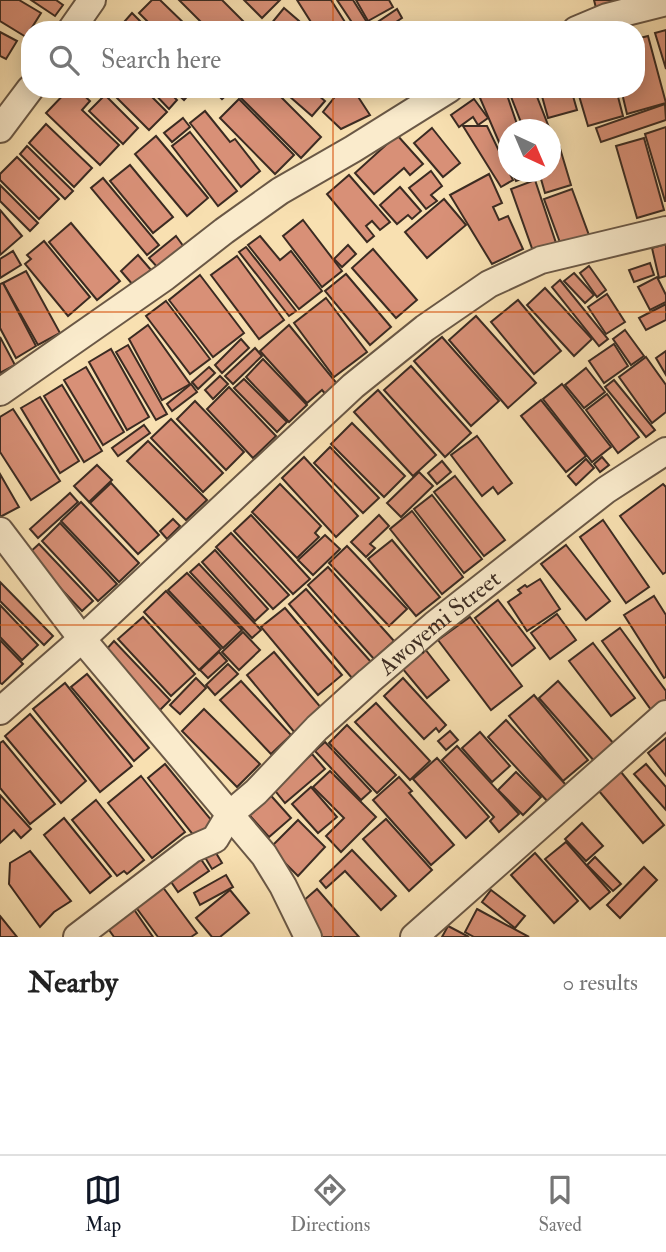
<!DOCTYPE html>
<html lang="en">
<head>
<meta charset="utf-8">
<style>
	body { margin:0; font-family:"IM FELL Double Pica",serif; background:#f2f2f2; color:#222 }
	.compass { position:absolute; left:498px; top:119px; width:63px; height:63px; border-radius:50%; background:#fff; box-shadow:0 4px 18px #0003; rotate:136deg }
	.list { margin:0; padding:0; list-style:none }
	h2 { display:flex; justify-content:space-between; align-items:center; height:91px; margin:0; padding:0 28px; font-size:30px }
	h2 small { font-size:23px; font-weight:400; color:#767676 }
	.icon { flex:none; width:38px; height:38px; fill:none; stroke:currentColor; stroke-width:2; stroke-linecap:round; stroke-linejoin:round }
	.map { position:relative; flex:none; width:666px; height:937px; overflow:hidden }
	.search { position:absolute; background:#fff; box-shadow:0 4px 18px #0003; left:21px; right:21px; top:21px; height:77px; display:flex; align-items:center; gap:18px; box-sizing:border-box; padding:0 24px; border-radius:28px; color:#767676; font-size:26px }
	.sheet { height:217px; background:#fff }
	nav { display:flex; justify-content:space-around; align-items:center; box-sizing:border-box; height:98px; border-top:2px solid #e0e0e0; background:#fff; font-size:19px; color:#767676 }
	nav a { display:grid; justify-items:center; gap:4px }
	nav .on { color:#111827 }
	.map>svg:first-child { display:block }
	.building { fill:#d89077; stroke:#3b2b22; stroke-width:2 }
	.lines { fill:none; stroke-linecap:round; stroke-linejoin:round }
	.minor-casing { stroke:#6a5846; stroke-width:30 }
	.minor { stroke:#faebcc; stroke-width:26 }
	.grid { fill:none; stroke:#d7540e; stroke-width:2; stroke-opacity:0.55 }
	.labels { text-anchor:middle; stroke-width:5; stroke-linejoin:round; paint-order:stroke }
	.street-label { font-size:24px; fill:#3b2b22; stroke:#faebcc }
</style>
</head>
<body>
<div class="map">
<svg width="666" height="937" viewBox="0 0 666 937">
	<rect width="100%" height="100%" fill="#f8e0b1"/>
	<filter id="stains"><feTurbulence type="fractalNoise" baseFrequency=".00286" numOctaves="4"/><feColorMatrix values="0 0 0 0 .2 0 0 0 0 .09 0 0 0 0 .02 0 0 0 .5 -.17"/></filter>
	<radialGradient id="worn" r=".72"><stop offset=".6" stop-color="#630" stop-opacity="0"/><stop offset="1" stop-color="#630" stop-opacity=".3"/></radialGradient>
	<g class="building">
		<polygon points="0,0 19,0 41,13 26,37 0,21"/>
		<polygon points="31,0 56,0 63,5 55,16"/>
		<polygon points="152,0 160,0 191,30 156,30 139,13"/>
		<polygon points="179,0 222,0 249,27 246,30 209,30"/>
		<polygon points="244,0 280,0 262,18"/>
		<polygon points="297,0 331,0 350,30 316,30"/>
		<polygon points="337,0 353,0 370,27 397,9 402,18 384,30 357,30"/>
		<polygon points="356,0 389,0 393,7 368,21"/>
		<polygon points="594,0 618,0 619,5 597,12"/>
		<polygon points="284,8 299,21 292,30 266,30"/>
		<polygon points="132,13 149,30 117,30"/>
		<polygon points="666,30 666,69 655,33"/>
		<polygon points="0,32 17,41 6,59 0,56"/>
		<polygon points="648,36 666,103 627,114 621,89 636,89 636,39"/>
		<polygon points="69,89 77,89 90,101 82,110 119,145 100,165 46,113"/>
		<polygon points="108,89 144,89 167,112 149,130"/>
		<polygon points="150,89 166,89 177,100 169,109"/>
		<polygon points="172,89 194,89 184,100"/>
		<polygon points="215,89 233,89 222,99 214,91"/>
		<polygon points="248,89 273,89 321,137 301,158 240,97"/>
		<polygon points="281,89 311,89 325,101 312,116"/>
		<polygon points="341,89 353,89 370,115 341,129 323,112"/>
		<polygon points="495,89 505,89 519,130 508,130 508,163 480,98"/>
		<polygon points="508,89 534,89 550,130 524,130"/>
		<polygon points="540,89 571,89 577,110 548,118"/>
		<polygon points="577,89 616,89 623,116 588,126"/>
		<polygon points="105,95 138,128 123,144 89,111"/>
		<polygon points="239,99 294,155 275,174 220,118"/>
		<polygon points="474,99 488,118 478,125 473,117 459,127 451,115"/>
		<polygon points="665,104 666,120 601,142 596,128"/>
		<polygon points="205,111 230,142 235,139 260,171 241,187 190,123"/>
		<polygon points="183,118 190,127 172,142 164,133"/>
		<polygon points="46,124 92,168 74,187 29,143"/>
		<polygon points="463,126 487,126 513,180 501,187"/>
		<polygon points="666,127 666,201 665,201 645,134"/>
		<polygon points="432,128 460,163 443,177 414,143"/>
		<polygon points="190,132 237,191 218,206 172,146"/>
		<polygon points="397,135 423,164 410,175 404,168 374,194 355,173"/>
		<polygon points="156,136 208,198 187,216 135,154"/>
		<polygon points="644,138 664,210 637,218 616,146"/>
		<polygon points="559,145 571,185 545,193 539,172 550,172 550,148"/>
		<polygon points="27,146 73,191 65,199 20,154"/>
		<polygon points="17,157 59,199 39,219 0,180 0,174"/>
		<polygon points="130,165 173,217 153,233 110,181"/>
		<polygon points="431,171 442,186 431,195 437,201 426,209 409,188"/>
		<polygon points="512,172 534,172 535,174 516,181"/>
		<polygon points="489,174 502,203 493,207 499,220 508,216 523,249 492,264 450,195"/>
		<polygon points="349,175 390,222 380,230 372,221 366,226 374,236 367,242 327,194"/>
		<polygon points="103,178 159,245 147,255 91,188"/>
		<polygon points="535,180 557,246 534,254 511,189"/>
		<polygon points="0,185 38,223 30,231 0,201"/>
		<polygon points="400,187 421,211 412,219 408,215 397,224 380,205"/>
		<polygon points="572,189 590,238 562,248 544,199"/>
		<polygon points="444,199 466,225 427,258 405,232"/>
		<polygon points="0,210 22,236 0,255"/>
		<polygon points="303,220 342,271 322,287 283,236"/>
		<polygon points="71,223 120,281 97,300 49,242"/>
		<polygon points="176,236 184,247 158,268 149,258"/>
		<polygon points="260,236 280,260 291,251 322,291 299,309 248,245"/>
		<polygon points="44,241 90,297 68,316 25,264 31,259 27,255"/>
		<polygon points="666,244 666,276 659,278 652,248"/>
		<polygon points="348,245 356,254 342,267 334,259"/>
		<polygon points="246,247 296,311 289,316 239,252"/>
		<polygon points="373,249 417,300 396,318 352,268"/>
		<polygon points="13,251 21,265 0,278 0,259"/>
		<polygon points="138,255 151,270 133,285 121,271"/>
		<polygon points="237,256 284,320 259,339 211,275"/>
		<polygon points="650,263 654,275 634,282 629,270"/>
		<polygon points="589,266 606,290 597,297 580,273"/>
		<polygon points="26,271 60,333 38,345 3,283"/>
		<polygon points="574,273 594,295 585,303 564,281"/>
		<polygon points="346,274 391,327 370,345 325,291"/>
		<polygon points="200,275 244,333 213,357 169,300"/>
		<polygon points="657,277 666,295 666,302 650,310 638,287"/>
		<polygon points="560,280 608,339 599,346 552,287"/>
		<polygon points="3,283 36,346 16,358 0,328 0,284"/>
		<polygon points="545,288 592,339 574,356 527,305"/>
		<polygon points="607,294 625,322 606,334 588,307"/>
		<polygon points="326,298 367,352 334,377 294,323"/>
		<polygon points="518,300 561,351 534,374 491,322"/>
		<polygon points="166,301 210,359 190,374 146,316"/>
		<polygon points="666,304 666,320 646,330 639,318"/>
		<polygon points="476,316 536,383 508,408 449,340"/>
		<polygon points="148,325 190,384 162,400 129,339"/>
		<polygon points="289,325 339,386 327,396 322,390 307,403 260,351"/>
		<polygon points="625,330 644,356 631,365 613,339"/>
		<polygon points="0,337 15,365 0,373"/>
		<polygon points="442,337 499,401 471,426 414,361"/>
		<polygon points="241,339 249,348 222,373 215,365"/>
		<polygon points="614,344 628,366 604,383 589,361"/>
		<polygon points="128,345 167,414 156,420 116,352"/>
		<polygon points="255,348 262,356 233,384 225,376"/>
		<polygon points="111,349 149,417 127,430 89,362"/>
		<polygon points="666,351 666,375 656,358"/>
		<polygon points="646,357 666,385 666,412 652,423 619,377"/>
		<polygon points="263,359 307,405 289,422 246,377"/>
		<polygon points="411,366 471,433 445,457 384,390"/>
		<polygon points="86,367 124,432 103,445 64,380"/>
		<polygon points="209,367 215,373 198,389 192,382"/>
		<polygon points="586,368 605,392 584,408 565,385"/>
		<polygon points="220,376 228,384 213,399 205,390"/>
		<polygon points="244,379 287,422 277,432 234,388"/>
		<polygon points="614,380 655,430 646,437 605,387"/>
		<polygon points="191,384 197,392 172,411 167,404"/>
		<polygon points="562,384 611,447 592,462 543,399"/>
		<polygon points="62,385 102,451 84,462 44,396"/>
		<polygon points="229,387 276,436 253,458 207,409"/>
		<polygon points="378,390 436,455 413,476 354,412"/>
		<polygon points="607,394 639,437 618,453 586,410"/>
		<polygon points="40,397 79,461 60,473 21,408"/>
		<polygon points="541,400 586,456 566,472 521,416"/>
		<polygon points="195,401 244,452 226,470 177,419"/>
		<polygon points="13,409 60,481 31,500 0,452 0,417"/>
		<polygon points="171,419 223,473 203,492 151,438"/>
		<polygon points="352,423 405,476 384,497 331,444"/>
		<polygon points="144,425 150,433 118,456 112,448"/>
		<polygon points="477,436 512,483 498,494 493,487 482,496 451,455"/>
		<polygon points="148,441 207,500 186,520 127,461"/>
		<polygon points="330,447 379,498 363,513 314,463"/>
		<polygon points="304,457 358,516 336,537 282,478"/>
		<polygon points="602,457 609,465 600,472 594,464"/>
		<polygon points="586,459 594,468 576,485 568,476"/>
		<polygon points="442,461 451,472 437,484 428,473"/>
		<polygon points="97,465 112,480 89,502 74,486"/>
		<polygon points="419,472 433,486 401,517 387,503"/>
		<polygon points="0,474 19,507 0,517"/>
		<polygon points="455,476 505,540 484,556 434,492"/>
		<polygon points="111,483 159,535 138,554 90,503"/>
		<polygon points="280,484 321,526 315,533 319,537 297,558 252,512"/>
		<polygon points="663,484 666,487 666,572 663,574 620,516"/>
		<polygon points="70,493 78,502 38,538 30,529"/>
		<polygon points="432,495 482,559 464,573 414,509"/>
		<polygon points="81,502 139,563 119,582 61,521"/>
		<polygon points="412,511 463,577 442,594 390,529"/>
		<polygon points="251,515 310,579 293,594 234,531"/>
		<polygon points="379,515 389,526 370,544 375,548 366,557 351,542"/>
		<polygon points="173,519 180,526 167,539 160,531"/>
		<polygon points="603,520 649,587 626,603 580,537"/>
		<polygon points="60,523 117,584 98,601 42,541"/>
		<polygon points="231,533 289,595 273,609 216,547"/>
		<polygon points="325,535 340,549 313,575 298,560"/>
		<polygon points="392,540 440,597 416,616 368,559"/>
		<polygon points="39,544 93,601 82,611 28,554"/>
		<polygon points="566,545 610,601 586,620 541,564"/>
		<polygon points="347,546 407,609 389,626 329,563"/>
		<polygon points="215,550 268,609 255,621 202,562"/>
		<polygon points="199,564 261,630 252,638 190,572"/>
		<polygon points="328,567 394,641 374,659 308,585"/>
		<polygon points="187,573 242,630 223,648 168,590"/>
		<polygon points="540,579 560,609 527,631 508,602 521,593 518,590 525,585 527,587"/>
		<polygon points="0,582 53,636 44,645 0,601"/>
		<polygon points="306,589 371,662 352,678 289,604"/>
		<polygon points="166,591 221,649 199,670 144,612"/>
		<polygon points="654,596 666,615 666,677 664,678 624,615"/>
		<polygon points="498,600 535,648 512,666 475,618"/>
		<polygon points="0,605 38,645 22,660 0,637"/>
		<polygon points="285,608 342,675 318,695 261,627"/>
		<polygon points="557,614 576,640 550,659 531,633"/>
		<polygon points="143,617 195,674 171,696 118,639"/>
		<polygon points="470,617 522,686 491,710 438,640"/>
		<polygon points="620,628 666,691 666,705 654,714 602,641"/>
		<polygon points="243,632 260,650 239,670 222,652"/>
		<polygon points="0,640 23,664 2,684 0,683"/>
		<polygon points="114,641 170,700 160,710 104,652"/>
		<polygon points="593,643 635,698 611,716 569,661"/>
		<polygon points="425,649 449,680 427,698 402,668"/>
		<polygon points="219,652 227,661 208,678 200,670"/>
		<polygon points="274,652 323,710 295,733 247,675"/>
		<polygon points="228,664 238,674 215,695 206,685"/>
		<polygon points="87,674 149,748 134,761 71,687"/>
		<polygon points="196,678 206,688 180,714 170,705"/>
		<polygon points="403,678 446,725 439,732 436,728 424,739 384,696"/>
		<polygon points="241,681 291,735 271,754 220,700"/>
		<polygon points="558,681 615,745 595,762 539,698"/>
		<polygon points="65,683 132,766 100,792 33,709"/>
		<polygon points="534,695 588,760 563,781 509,716"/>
		<polygon points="376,703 430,761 410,780 355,722"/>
		<polygon points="204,709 260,764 237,787 182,731"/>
		<polygon points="30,714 86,781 61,803 5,736"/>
		<polygon points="506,720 567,786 549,803 488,737"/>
		<polygon points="347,725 396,775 377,793 329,743"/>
		<polygon points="450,731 458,740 446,750 438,741"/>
		<polygon points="480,732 510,766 492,782 462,748"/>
		<polygon points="666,738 666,776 648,753"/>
		<polygon points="3,741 55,804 30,824 0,788 0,743"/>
		<polygon points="325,742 371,791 361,800 315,751"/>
		<polygon points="457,746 519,814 499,832 490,821 494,817 442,760"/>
		<polygon points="312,754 325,769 285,803 273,788"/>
		<polygon points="437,758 489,817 466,838 413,779"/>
		<polygon points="165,764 217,827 199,842 148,778"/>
		<polygon points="646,764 666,787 666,810 634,774"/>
		<polygon points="330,771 376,817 341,852 326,836 344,818 313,787"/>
		<polygon points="516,772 541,797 523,815 498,790"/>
		<polygon points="621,772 664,825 643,843 599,791"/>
		<polygon points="141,776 185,832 152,858 108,803"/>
		<polygon points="399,777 412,791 409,793 454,845 431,865 373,800"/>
		<polygon points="311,787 337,817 318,833 292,804"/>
		<polygon points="265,789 291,818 269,837 243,808"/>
		<polygon points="0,795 31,829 21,838 14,830 0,843"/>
		<polygon points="96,800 144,860 127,874 124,871 117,876 72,820"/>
		<polygon points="64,818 111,876 90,893 44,835"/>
		<polygon points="386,819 432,870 409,891 363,839"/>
		<polygon points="298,820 325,847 298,876 270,848"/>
		<polygon points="582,823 603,846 586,861 565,839"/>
		<polygon points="566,842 610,892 590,909 545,859"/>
		<polygon points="210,843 222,863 212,869 200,849"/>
		<polygon points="352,850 396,896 381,910 345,871 326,888 320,881"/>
		<polygon points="30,851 71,901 54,912 40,927 9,884 10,863"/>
		<polygon points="196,852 209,871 178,892 165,873"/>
		<polygon points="535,853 578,901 554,923 511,875"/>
		<polygon points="595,857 621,884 613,891 587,865"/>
		<polygon points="644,867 657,880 620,918 607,905"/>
		<polygon points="226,875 233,887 200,905 194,893"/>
		<polygon points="159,882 197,933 191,937 158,937 132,902"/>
		<polygon points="317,889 359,937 320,937 295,908"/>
		<polygon points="230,890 249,913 220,937 212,937 196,918"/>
		<polygon points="491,890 525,916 515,928 482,902"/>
		<polygon points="133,908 153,937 114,937 107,927"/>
		<polygon points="477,909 529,937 474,937 465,932"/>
		<polygon points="0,916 17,937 0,937"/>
		<polygon points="448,926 469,937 442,937"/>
	</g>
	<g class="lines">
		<defs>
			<g id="minor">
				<polyline points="71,30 92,0"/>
				<polyline points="576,30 607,17 666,2"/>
				<polyline points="0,129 30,89"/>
				<polyline points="0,392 165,277 224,231 280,191 353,149 449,89"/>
				<polyline points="0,531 82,639 264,855 283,886 308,937"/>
				<polyline points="0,711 82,639 353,386 425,328 489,284 541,260 666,230"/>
				<path id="s1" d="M77,937L192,849L215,839L230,814L256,792L317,728L369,681L434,625L606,490L666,451"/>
				<polyline points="414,937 666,714"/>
			</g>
		</defs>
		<use href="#minor" class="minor-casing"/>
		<use href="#minor" class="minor"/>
	</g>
	<path class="grid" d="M333,0V30M333,89V937M0,312H666M0,625H666"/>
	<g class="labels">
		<g class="street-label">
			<text dy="8" stroke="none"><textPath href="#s1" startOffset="483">Awoyemi Street</textPath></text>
		</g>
	</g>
	<rect width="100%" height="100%" filter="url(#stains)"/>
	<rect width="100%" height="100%" fill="url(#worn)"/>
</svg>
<svg class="compass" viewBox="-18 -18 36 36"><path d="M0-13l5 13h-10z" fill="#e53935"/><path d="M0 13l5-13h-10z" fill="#767676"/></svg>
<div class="search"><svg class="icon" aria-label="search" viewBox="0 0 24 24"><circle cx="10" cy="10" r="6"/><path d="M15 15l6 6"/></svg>Search here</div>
</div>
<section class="sheet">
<h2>Nearby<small>0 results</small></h2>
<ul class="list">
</ul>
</section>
<nav>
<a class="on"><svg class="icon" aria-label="map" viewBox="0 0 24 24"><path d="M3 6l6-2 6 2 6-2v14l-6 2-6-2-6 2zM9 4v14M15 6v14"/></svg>Map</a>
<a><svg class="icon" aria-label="directions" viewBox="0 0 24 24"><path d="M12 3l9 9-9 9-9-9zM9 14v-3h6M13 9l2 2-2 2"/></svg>Directions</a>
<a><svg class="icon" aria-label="saved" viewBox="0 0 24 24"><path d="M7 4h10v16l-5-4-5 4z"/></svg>Saved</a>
</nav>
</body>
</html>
